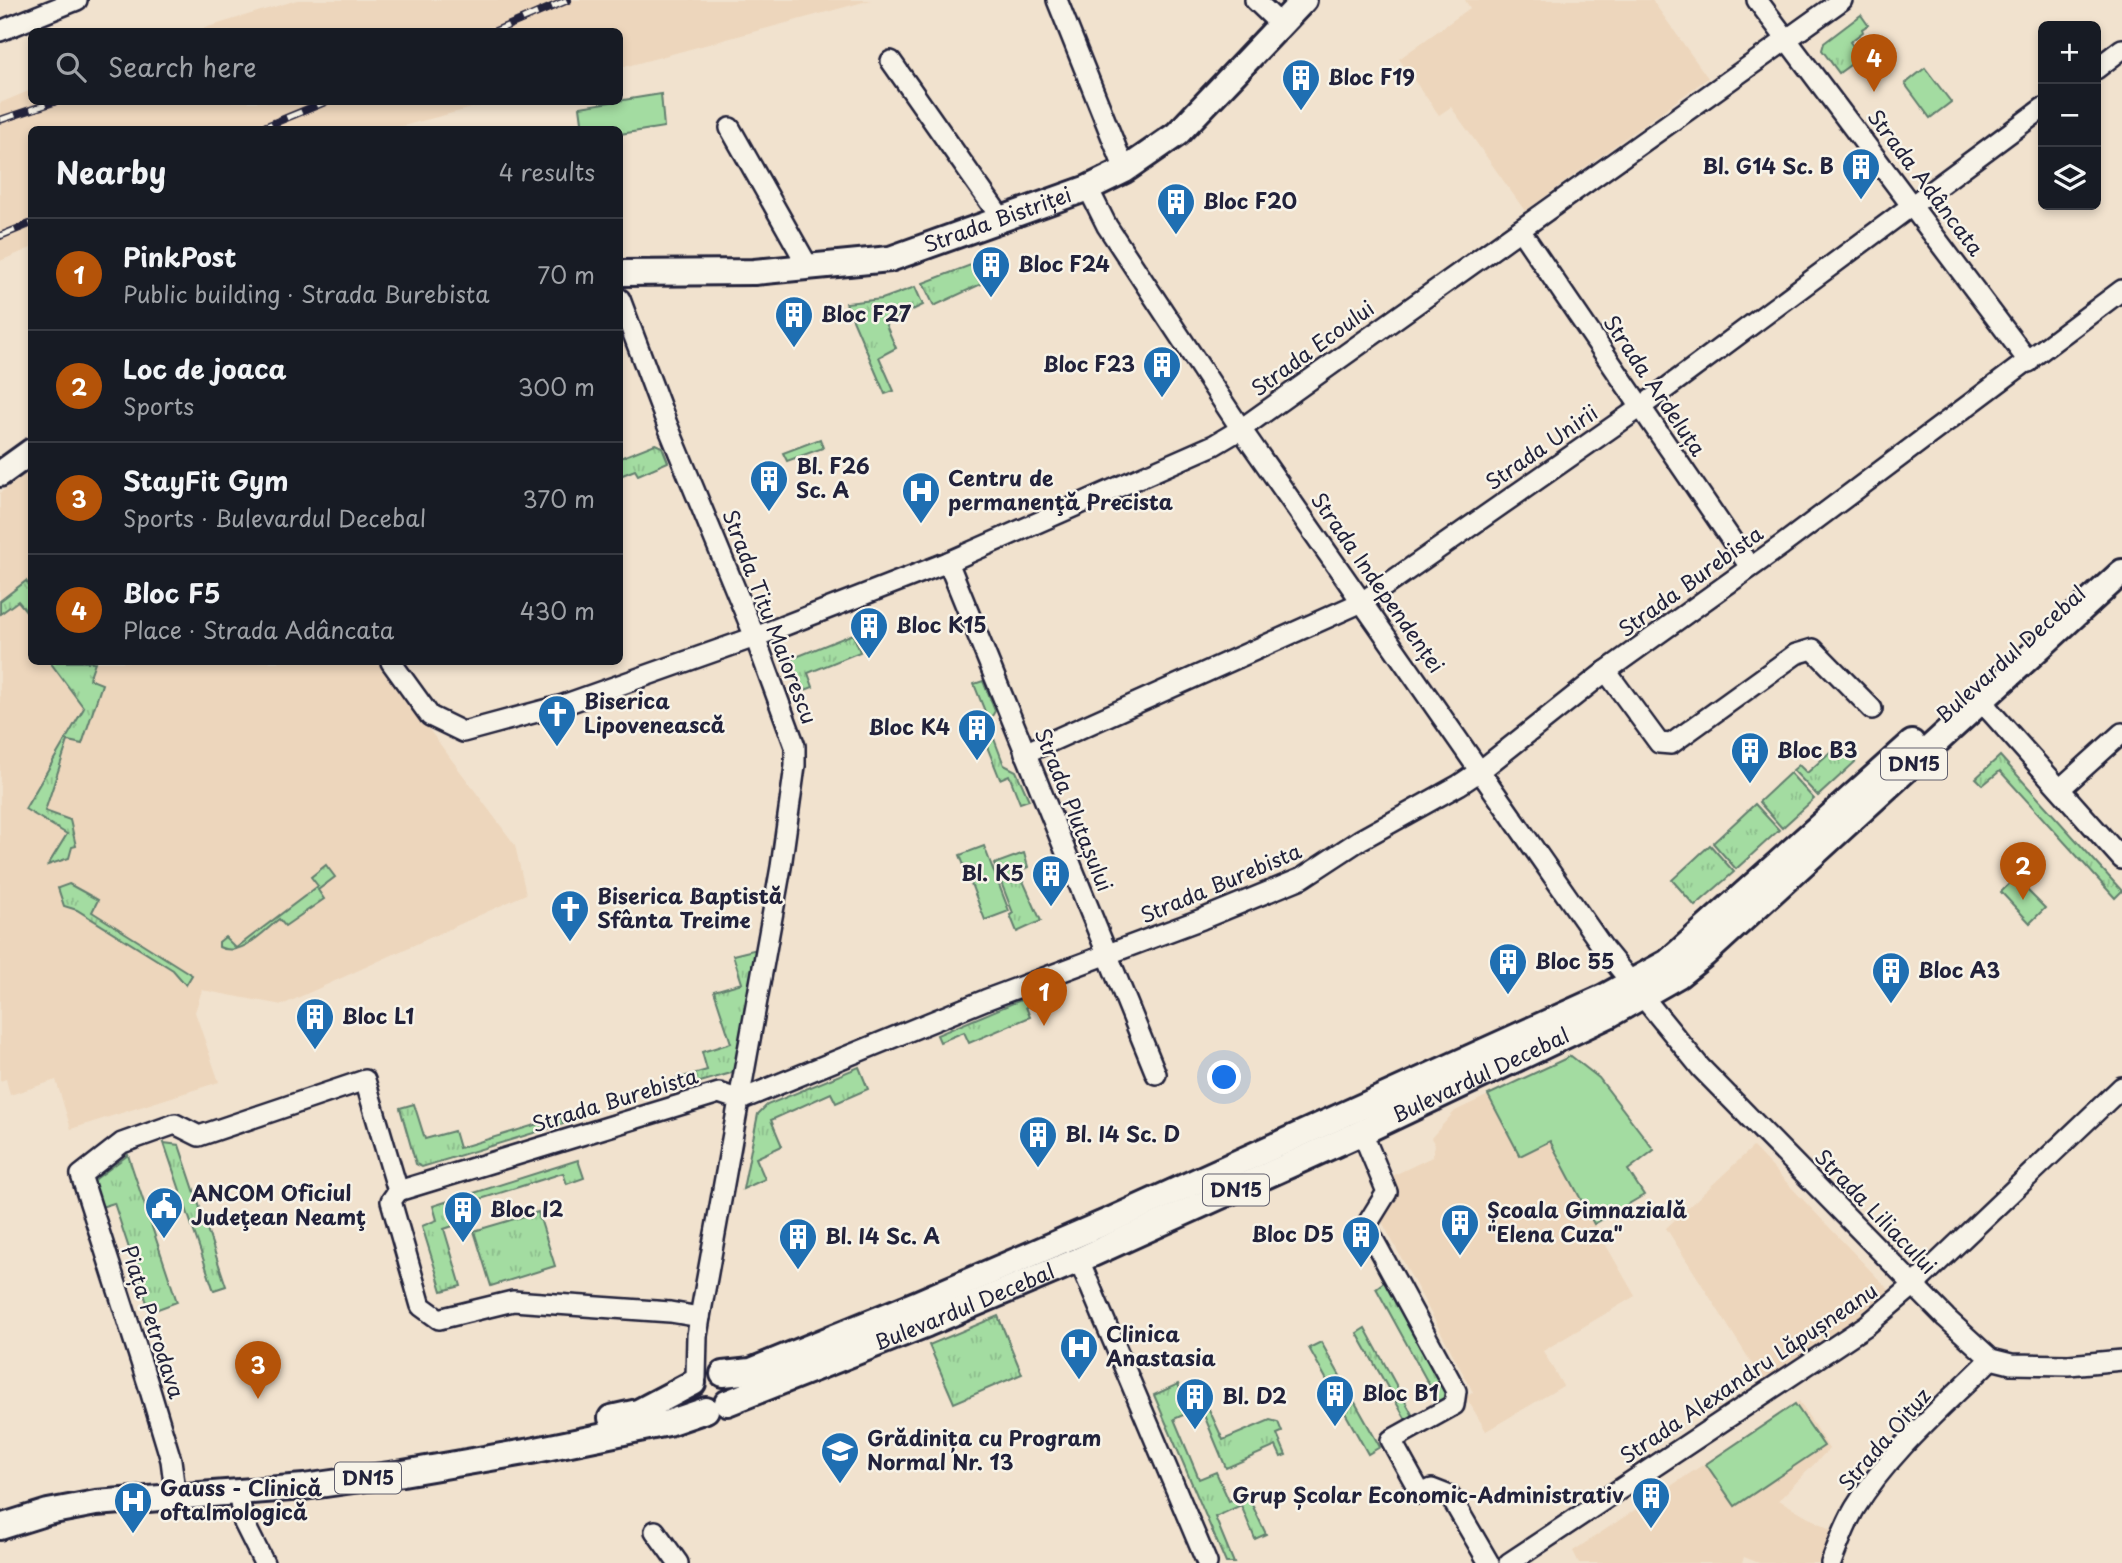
<!DOCTYPE html>
<html lang="en">
<head>
<meta charset="utf-8">
<style>
	body { margin:0; font-family:"Playpen Sans",sans-serif; background:#20242c; color:#f1f3f6 }
	.controls { position:absolute; right:21px; top:21px; display:grid; overflow:hidden; border-radius:10px; box-shadow:0 4px 10px #0003 }
	.controls button { width:63px; height:63px; display:grid; place-items:center; padding:0; border:0; border-bottom:2px solid #363941; background:#171b24; color:#f1f3f6; font:35px sans-serif }
	.you { position:absolute; left:1225px; top:1078px; width:24px; height:24px; margin:-18px; border:5px solid #fff; border-radius:50%; background:#1a73e8; box-shadow:0 0 0 10px #1a73e833 }
	.badge { display:grid; place-items:center; width:46px; height:46px; border-radius:50%; background:#b45309; color:#fff; font-size:23px; font-weight:700 }
	.pin { position:absolute; translate:-50% -58px; filter:drop-shadow(0 2px 4px #0008) }
	.pin::after { content:''; position:absolute; top:37px; width:24px; height:21px; background:inherit; clip-path:polygon(0 0,100% 0,50% 100%) }
	.list { margin:0; padding:0; list-style:none }
	h2 { display:flex; justify-content:space-between; align-items:center; height:91px; margin:0; padding:0 28px; font-size:30px }
	h2 small { font-size:23px; font-weight:400; color:#9ea1a6 }
	.list li { display:grid; grid-template-columns:46px 1fr auto; gap:21px; align-items:center; box-sizing:border-box; height:112px; padding:0 28px; border-top:2px solid #363941 }
	.list b { display:block; font-size:26px; white-space:nowrap }
	.list p { margin:0; font-size:23px; white-space:nowrap; color:#9ea1a6 }
	.list em { font-size:23px; font-style:normal; color:#9ea1a6 }
	.icon { flex:none; width:38px; height:38px; fill:none; stroke:currentColor; stroke-width:2; stroke-linecap:round; stroke-linejoin:round }
	.map { position:relative; flex:none; width:2122px; height:1563px; overflow:hidden }
	.search { position:absolute; background:#171b24; box-shadow:0 4px 10px #0003; left:28px; top:28px; width:595px; height:77px; display:flex; align-items:center; gap:18px; box-sizing:border-box; padding:0 24px; border-radius:10px; color:#9ea1a6; font-size:26px }
	.panel { position:absolute; background:#171b24; box-shadow:0 4px 10px #0003; left:28px; top:126px; width:595px; height:539px; border-radius:10px }
	.map>svg:first-child { display:block }
	.built { fill:#edd6bc }
	.grass { fill:url(#grass-tufts); stroke:#627f6e; stroke-width:2 }
	.park { fill:#a3dca1; stroke:#627f6e; stroke-width:2 }
	.lines { fill:none; stroke-linecap:round; stroke-linejoin:round }
	.minor-casing { stroke:#22223b; stroke-width:24 }
	.major-casing { stroke:#22223b; stroke-width:30 }
	.minor { stroke:#f7f3e8; stroke-width:19 }
	.major { stroke:#f7f3e8; stroke-width:24 }
	.rail-casing { stroke:#22223b; stroke-width:8 }
	.rail { stroke:#f7f3e8; stroke-width:5; stroke-dasharray:16; stroke-linecap:butt }
	.labels { text-anchor:middle; stroke-width:5; stroke-linejoin:round; paint-order:stroke }
	.shield { fill:#f7f3e8; stroke:#62616f; stroke-width:2 }
	.shield-label { font-size:19px; font-weight:bold; fill:#22223b }
	.poi-label { font-size:21px; font-weight:bold; fill:#22223b; stroke:#f7f3e8; text-anchor:start }
	.street-label { font-size:21px; fill:#22223b; stroke:#f7f3e8 }
</style>
</head>
<body>
<div class="map">
<svg width="2122" height="1563" viewBox="0 0 2122 1563">
	<defs>
		<pattern id="grass-tufts" width="24" height="20" patternUnits="userSpaceOnUse" patternTransform="scale(1.75)"><rect width="24" height="20" fill="#a3dca1"/><path d="M3 7l-1-3M5 7V3M7 7l1-3M15 17l-1-3M17 17v-4M19 17l1-3" fill="none" stroke="#8cbc8c"/></pattern>
	</defs>
	<rect width="100%" height="100%" fill="#f1e2ce"/>
	<filter id="ink" filterUnits="userSpaceOnUse"><feTurbulence type="fractalNoise" baseFrequency=".0143" numOctaves="2"/><feDisplacementMap in="SourceGraphic" scale="14" xChannelSelector="R" yChannelSelector="G"/><feConvolveMatrix kernelMatrix="1 2 1 2 8 2 1 2 1" color-interpolation-filters="sRGB"/></filter>
	<g filter="url(#ink)">
		<g class="built">
			<polygon points="297,0 871,0 620,68 620,32 195,31"/>
			<polygon points="1465,0 1652,0 1708,78 1525,211 1451,107 1439,115 1399,59 1470,8"/>
			<polygon points="31,90 32,102 495,102 391,129 32,130 31,248 0,261 0,103"/>
			<polygon points="31,470 32,662 379,662 515,845 526,894 282,1005 202,990 195,1012 219,1082 71,1129 56,1080 10,1095 6,1079 0,1081 0,493"/>
			<polygon points="1571,1056 1654,1150 1628,1170 1644,1195 1594,1224 1635,1296 1543,1351 1563,1386 1486,1431 1466,1397 1473,1392 1380,1218 1388,1178 1432,1157 1435,1145 1431,1138 1455,1111"/>
			<polygon points="1753,1147 1889,1290 1890,1298 1863,1320 1763,1381 1666,1228"/>
			<polygon points="1799,1401 1829,1449 1779,1500 1833,1531 1819,1563 1759,1563 1744,1557 1742,1563 1579,1563 1573,1551"/>
		</g>
		<g class="grass">
			<polygon points="1861,15 1868,25 1862,29 1863,32 1850,42 1861,57 1839,73 1822,50 1824,43"/>
			<polygon points="984,260 992,279 934,306 923,283"/>
			<polygon points="915,287 923,305 885,323 896,348 879,357 894,391 885,394 846,303 882,299"/>
			<polygon points="820,439 823,448 787,461 783,453"/>
			<polygon points="655,444 662,447 668,462 638,475 635,470 620,476 620,458"/>
			<polygon points="26,581 31,587 31,608 27,612 18,601 0,614 0,601"/>
			<polygon points="853,634 860,652 808,673 813,687 800,692 789,663 791,659"/>
			<polygon points="50,662 95,662 89,679 102,684 82,744 68,741 45,811 70,820 76,846 72,847 69,858 48,865 67,834 25,809 84,708"/>
			<polygon points="983,681 995,711 988,723 1004,765 1016,771 1029,800 1020,803 1009,775 1000,779 976,719 986,714 974,684"/>
			<polygon points="1839,744 1855,762 1818,796 1793,770 1799,765 1807,773"/>
			<polygon points="2000,756 2122,891 2115,898 2000,771 1983,785 1976,778"/>
			<polygon points="1790,773 1814,799 1782,828 1759,802"/>
			<polygon points="1755,804 1779,830 1736,869 1713,843"/>
			<polygon points="1710,845 1734,872 1695,906 1672,880"/>
			<polygon points="1024,853 1028,867 1019,872 1041,921 1017,932 1010,915 1013,913 994,864"/>
			<path d="M326,865L335,877L318,890L324,899L285,926L279,919C263,932 240,958 219,947V942L225,937L236,948L318,886L311,877Z"/>
			<polygon points="69,884 98,900 92,912 192,975 186,985 173,970 77,910 64,906 58,888"/>
			<polygon points="757,949 738,1065 731,1073 676,1089 673,1080 707,1070 702,1052 731,1043 714,991 742,983 733,955"/>
			<polygon points="1047,989 1050,997 1026,1007 1030,1017 969,1043 964,1032 940,1042 937,1035"/>
			<polygon points="859,1067 868,1089 836,1103 831,1093 771,1120 782,1146 756,1158 765,1179 743,1189 758,1114 767,1105"/>
			<polygon points="414,1104 425,1139 454,1131 459,1148 561,1117 563,1124 422,1167 416,1164 400,1108"/>
			<polygon points="164,1143 179,1145 226,1286 214,1290 213,1288"/>
			<polygon points="128,1155 177,1302 150,1312 114,1203 101,1207 93,1181"/>
			<polygon points="578,1160 584,1178 567,1184 563,1173 452,1208 456,1225 444,1229 461,1286 442,1291 422,1226 437,1220 433,1206"/>
			<polygon points="538,1212 555,1266 491,1286 474,1231"/>
			<polygon points="1380,1251 1456,1391 1438,1401 1376,1288 1384,1282 1370,1256"/>
			<polygon points="998,1316 1022,1374 954,1403 929,1345"/>
			<polygon points="1365,1328 1413,1416 1406,1420 1357,1333"/>
			<polygon points="1321,1342 1380,1447 1368,1454 1309,1348"/>
			<polygon points="1178,1384 1190,1412 1174,1419 1199,1479 1216,1472 1229,1501 1247,1494 1266,1534 1255,1539 1241,1505 1215,1517 1234,1563 1226,1563 1154,1395"/>
			<polygon points="1207,1405 1223,1440 1270,1420 1278,1422 1282,1432 1277,1434 1286,1455 1281,1457 1276,1446 1226,1468 1201,1408"/>
		</g>
		<g class="park">
			<polygon points="1925,68 1951,102 1930,118 1905,84"/>
			<polygon points="661,94 664,127 620,134 620,130 583,129 580,107"/>
			<polygon points="984,846 1009,911 985,920 960,855"/>
			<polygon points="2015,878 2045,908 2030,923 2001,892"/>
			<polygon points="1571,1056 1599,1078 1654,1150 1628,1170 1644,1195 1594,1224 1550,1141 1520,1156 1488,1095"/>
			<polygon points="1795,1404 1824,1446 1735,1506 1706,1464"/>
		</g>
		<g class="lines">
			<defs>
				<g id="minor">
					<polyline points="1057,0 1125,170"/>
					<polyline points="1255,0 1281,25"/>
					<polyline points="1757,0 2029,362"/>
					<polyline points="0,31 77,0"/>
					<polyline points="891,61 1001,218"/>
					<polyline points="2096,69 2122,49"/>
					<polyline points="730,128 809,268"/>
					<polyline points="1088,188 1107,226 1241,429 1604,949 1701,1068 1946,1318 1991,1359 2011,1364 2069,1365 2122,1360"/>
					<polyline points="1520,230 1750,567"/>
					<polyline points="620,299 667,424 755,637 795,746 795,766 781,867 700,1317 697,1336 696,1378"/>
					<polyline points="948,562 1156,1074"/>
					<polyline points="391,662 430,716 463,732 563,705 755,637 948,562 1214,445 1241,429 1842,0"/>
					<polyline points="1606,671 1659,743 1671,744 1796,654 1813,649 1872,709"/>
					<polyline points="1981,701 2122,859"/>
					<polyline points="1025,753 1362,602 1641,407 2043,108"/>
					<polyline points="2060,789 2122,733"/>
					<polyline points="1362,1132 1387,1192 1366,1226 1456,1391 1454,1405 1391,1440 1421,1494 1432,1489 1450,1496 1489,1563"/>
					<polyline points="398,1191 719,1093 740,1100 985,1000 1202,919 1302,878 1360,840 1459,785 1480,771 1606,671 1782,545 2122,290"/>
					<polyline points="398,1191 391,1201 421,1306 439,1319 513,1301 670,1312 700,1317"/>
					<polyline points="1079,1260 1207,1563"/>
					<polyline points="174,1483 171,1460 149,1387 81,1175 122,1143 175,1124 199,1136 365,1080 398,1191"/>
					<polyline points="238,1493 244,1523 264,1563"/>
					<polyline points="655,1531 678,1563"/>
					<polyline points="1509,1563 1867,1325 1914,1285 2122,1087"/>
					<path d="M1831,1563C1838,1545 1845,1525 1855,1508C1890,1451 1944,1406 1991,1359"/>
				</g>
				<g id="major">
					<path id="s1" d="M620,273L754,272L890,259L1088,188L1125,170L1177,134L1304,0"/>
					<polyline points="0,474 32,451"/>
					<polyline points="723,1374 751,1371 918,1303 1113,1219 1604,997 1668,962 1912,743"/>
					<path id="s2" d="M727,1403L927,1324L1079,1260L1356,1135L1609,1015L1679,975L1705,954L2122,572"/>
					<polyline points="611,1418 638,1412 693,1383"/>
					<polyline points="0,1527 48,1512 96,1503 304,1487 403,1473 531,1451 668,1423 706,1410"/>
				</g>
			</defs>
			<use href="#minor" class="minor-casing"/>
			<use href="#major" class="major-casing"/>
			<use href="#minor" class="minor"/>
			<use href="#major" class="major"/>
			<defs>
				<g id="rail">
					<polyline points="493,32 568,0"/>
					<polyline points="0,120 54,102"/>
					<polyline points="257,130 325,102"/>
					<polyline points="0,236 32,223"/>
				</g>
			</defs>
			<use href="#rail" class="rail-casing"/>
			<use href="#rail" class="rail"/>
		</g>
	</g>
	<defs>
		<symbol id="building-pin" viewBox="-11 -11 22 30"><path d="M0 17L-7.5 6A9.5 9.5 0 1 1 7.5 6Z" fill="#1f6fb2" stroke="#f7f3e8"/><path d="M-4-6H4V6H1V3H-1V6H-4ZM-2.5-4.3h1.7v1.8h-1.7ZM.8-4.3h1.7v1.8H.8ZM-2.5-1h1.7V.8h-1.7ZM.8-1h1.7V.8H.8Z" fill="#fff"/></symbol>
		<symbol id="hospital-pin" viewBox="-11 -11 22 30"><path d="M0 17L-7.5 6A9.5 9.5 0 1 1 7.5 6Z" fill="#1f6fb2" stroke="#f7f3e8"/><path d="M-5-5h3v3.5h4V-5h3V5h-3V1.5h-4V5h-3Z" fill="#fff"/></symbol>
		<symbol id="church-pin" viewBox="-11 -11 22 30"><path d="M0 17L-7.5 6A9.5 9.5 0 1 1 7.5 6Z" fill="#1f6fb2" stroke="#f7f3e8"/><path d="M-1.2-6h2.4v3.5h3.3v2.4h-3.3V6h-2.4V-.1h-3.3v-2.4h3.3Z" fill="#fff"/></symbol>
		<symbol id="civic-pin" viewBox="-11 -11 22 30"><path d="M0 17L-7.5 6A9.5 9.5 0 1 1 7.5 6Z" fill="#1f6fb2" stroke="#f7f3e8"/><path d="M-.6-6.5H3V-4.5H.6V-3L4-1V1h2V6H-6V1h2V-1L-.6-3ZM-1.2 2.5V6h2.4V2.5Z" fill="#fff"/></symbol>
		<symbol id="school-pin" viewBox="-11 -11 22 30"><path d="M0 17L-7.5 6A9.5 9.5 0 1 1 7.5 6Z" fill="#1f6fb2" stroke="#f7f3e8"/><path d="M0-5L7-2L0 1L-7-2ZM-4 1L0 2.5L4 1V4Q0 6-4 4Z" fill="#fff"/></symbol>
	</defs>
	<g fill-rule="evenodd">
		<use href="#building-pin" x="1279" y="56" width="44" height="60"/>
		<use href="#building-pin" x="1839" y="145" width="44" height="60"/>
		<use href="#building-pin" x="1154" y="180" width="44" height="60"/>
		<use href="#building-pin" x="969" y="243" width="44" height="60"/>
		<use href="#building-pin" x="772" y="293" width="44" height="60"/>
		<use href="#building-pin" x="1140" y="343" width="44" height="60"/>
		<use href="#building-pin" x="747" y="457" width="44" height="60"/>
		<use href="#hospital-pin" x="899" y="469" width="44" height="60"/>
		<use href="#building-pin" x="847" y="604" width="44" height="60"/>
		<use href="#church-pin" x="535" y="692" width="44" height="60"/>
		<use href="#building-pin" x="955" y="706" width="44" height="60"/>
		<use href="#building-pin" x="1728" y="729" width="44" height="60"/>
		<use href="#building-pin" x="1029" y="852" width="44" height="60"/>
		<use href="#church-pin" x="548" y="887" width="44" height="60"/>
		<use href="#building-pin" x="1486" y="940" width="44" height="60"/>
		<use href="#building-pin" x="1869" y="949" width="44" height="60"/>
		<use href="#building-pin" x="293" y="995" width="44" height="60"/>
		<use href="#building-pin" x="1016" y="1113" width="44" height="60"/>
		<use href="#civic-pin" x="142" y="1184" width="44" height="60"/>
		<use href="#building-pin" x="441" y="1188" width="44" height="60"/>
		<use href="#building-pin" x="1438" y="1201" width="44" height="60"/>
		<use href="#building-pin" x="1339" y="1213" width="44" height="60"/>
		<use href="#building-pin" x="776" y="1215" width="44" height="60"/>
		<use href="#hospital-pin" x="1057" y="1325" width="44" height="60"/>
		<use href="#building-pin" x="1313" y="1372" width="44" height="60"/>
		<use href="#building-pin" x="1173" y="1375" width="44" height="60"/>
		<use href="#school-pin" x="818" y="1429" width="44" height="60"/>
		<use href="#building-pin" x="1629" y="1474" width="44" height="60"/>
		<use href="#hospital-pin" x="111" y="1479" width="44" height="60"/>
	</g>
	<g class="labels">
		<g class="shield">
			<rect x="1881" y="748.5" width="66" height="31" rx="5"/>
			<rect x="1203" y="1174.5" width="66" height="31" rx="5"/>
			<rect x="335" y="1462.5" width="66" height="31" rx="5"/>
		</g>
		<g class="shield-label">
			<text x="1914" y="771">DN15</text>
			<text x="1236" y="1197">DN15</text>
			<text x="368" y="1485">DN15</text>
		</g>
		<g class="poi-label">
			<text x="1328" y="85">Bloc F19</text>
			<text x="1834" y="174" text-anchor="end">Bl. G14 Sc. B</text>
			<text x="1203" y="209">Bloc F20</text>
			<text x="1018" y="272">Bloc F24</text>
			<text x="821" y="322">Bloc F27</text>
			<text x="1135" y="372" text-anchor="end">Bloc F23</text>
			<text x="796" y="474">Bl. F26<tspan x="796" dy="24">Sc. A</tspan></text>
			<text x="948" y="486">Centru de<tspan x="948" dy="24">permanenţă Precista</tspan></text>
			<text x="896" y="633">Bloc K15</text>
			<text x="584" y="709">Biserica<tspan x="584" dy="24">Lipovenească</tspan></text>
			<text x="950" y="735" text-anchor="end">Bloc K4</text>
			<text x="1777" y="758">Bloc B3</text>
			<text x="1024" y="881" text-anchor="end">Bl. K5</text>
			<text x="597" y="904">Biserica Baptistă<tspan x="597" dy="24">Sfânta Treime</tspan></text>
			<text x="1535" y="969">Bloc 55</text>
			<text x="1918" y="978">Bloc A3</text>
			<text x="342" y="1024">Bloc L1</text>
			<text x="1065" y="1142">Bl. I4 Sc. D</text>
			<text x="191" y="1201">ANCOM Oficiul<tspan x="191" dy="24">Judeţean Neamţ</tspan></text>
			<text x="490" y="1217">Bloc I2</text>
			<text x="1487" y="1218">Școala Gimnazială<tspan x="1487" dy="24">"Elena Cuza"</tspan></text>
			<text x="1334" y="1242" text-anchor="end">Bloc D5</text>
			<text x="825" y="1244">Bl. I4 Sc. A</text>
			<text x="1106" y="1342">Clinica<tspan x="1106" dy="24">Anastasia</tspan></text>
			<text x="1362" y="1401">Bloc B1</text>
			<text x="1222" y="1404">Bl. D2</text>
			<text x="867" y="1446">Grădinița cu Program<tspan x="867" dy="24">Normal Nr. 13</tspan></text>
			<text x="160" y="1496">Gauss - Clinică<tspan x="160" dy="24">oftalmologică</tspan></text>
			<text x="1624" y="1503" text-anchor="end">Grup Școlar Economic-Administrativ</text>
		</g>
		<g class="street-label">
			<text transform="translate(1925 183) rotate(53)" y="7">Strada Adâncata</text>
			<text dy="7" stroke="none"><textPath href="#s1" startOffset="385">Strada Bistriței</textPath></text>
			<text transform="translate(1313 349) rotate(-36)" y="7">Strada Ecoului</text>
			<text transform="translate(1654 386) rotate(56)" y="7">Strada Ardeluța</text>
			<text transform="translate(1542 448) rotate(-35)" y="7">Strada Unirii</text>
			<text transform="translate(1691 582) rotate(-36)" y="7">Strada Burebista</text>
			<text transform="translate(1377 583) rotate(55)" y="7">Strada Independenței</text>
			<text transform="translate(769 617) rotate(69)" y="7">Strada Titu Maiorescu</text>
			<text transform="translate(2011 655) rotate(-42)" y="7">Bulevardul Decebal</text>
			<text transform="translate(1073 810) rotate(68)" y="7">Strada Plutașului</text>
			<text transform="translate(1221 884) rotate(-23)" y="7">Strada Burebista</text>
			<text dy="7" stroke="none"><textPath href="#s2" startOffset="822">Bulevardul Decebal</textPath></text>
			<text transform="translate(615 1101) rotate(-17)" y="7">Strada Burebista</text>
			<text transform="translate(1875 1212) rotate(46)" y="7">Strada Liliacului</text>
			<text dy="7" stroke="none"><textPath href="#s2" startOffset="256">Bulevardul Decebal</textPath></text>
			<text transform="translate(152 1322) rotate(72)" y="7">Piața Petrodava</text>
			<text transform="translate(1749 1374) rotate(-34)" y="7">Strada Alexandru Lăpușneanu</text>
			<text transform="translate(1885 1440) rotate(-49)" y="7">Strada Oituz</text>
		</g>
	</g>
</svg>
<div class="controls">
<button>+</button>
<button>−</button>
<button><svg class="icon" aria-label="layers" viewBox="0 0 24 24"><path d="M12 4l9 5-9 5-9-5zM3 14l9 5 9-5"/></svg></button>
</div>
<div class="you"></div>
<div class="pin badge" style="left:1044px;top:1026px">1</div>
<div class="pin badge" style="left:2023px;top:900px">2</div>
<div class="pin badge" style="left:258px;top:1399px">3</div>
<div class="pin badge" style="left:1874px;top:92px">4</div>
<div class="search"><svg class="icon" aria-label="search" viewBox="0 0 24 24"><circle cx="10" cy="10" r="6"/><path d="M15 15l6 6"/></svg>Search here</div>
<section class="panel">
<h2>Nearby<small>4 results</small></h2>
<ul class="list">
<li><span class="badge">1</span><div><b>PinkPost</b><p>Public building · Strada Burebista</p></div><em>70 m</em></li>
<li><span class="badge">2</span><div><b>Loc de joaca</b><p>Sports</p></div><em>300 m</em></li>
<li><span class="badge">3</span><div><b>StayFit Gym</b><p>Sports · Bulevardul Decebal</p></div><em>370 m</em></li>
<li><span class="badge">4</span><div><b>Bloc F5</b><p>Place · Strada Adâncata</p></div><em>430 m</em></li>
</ul>
</section>
</div>
</body>
</html>
